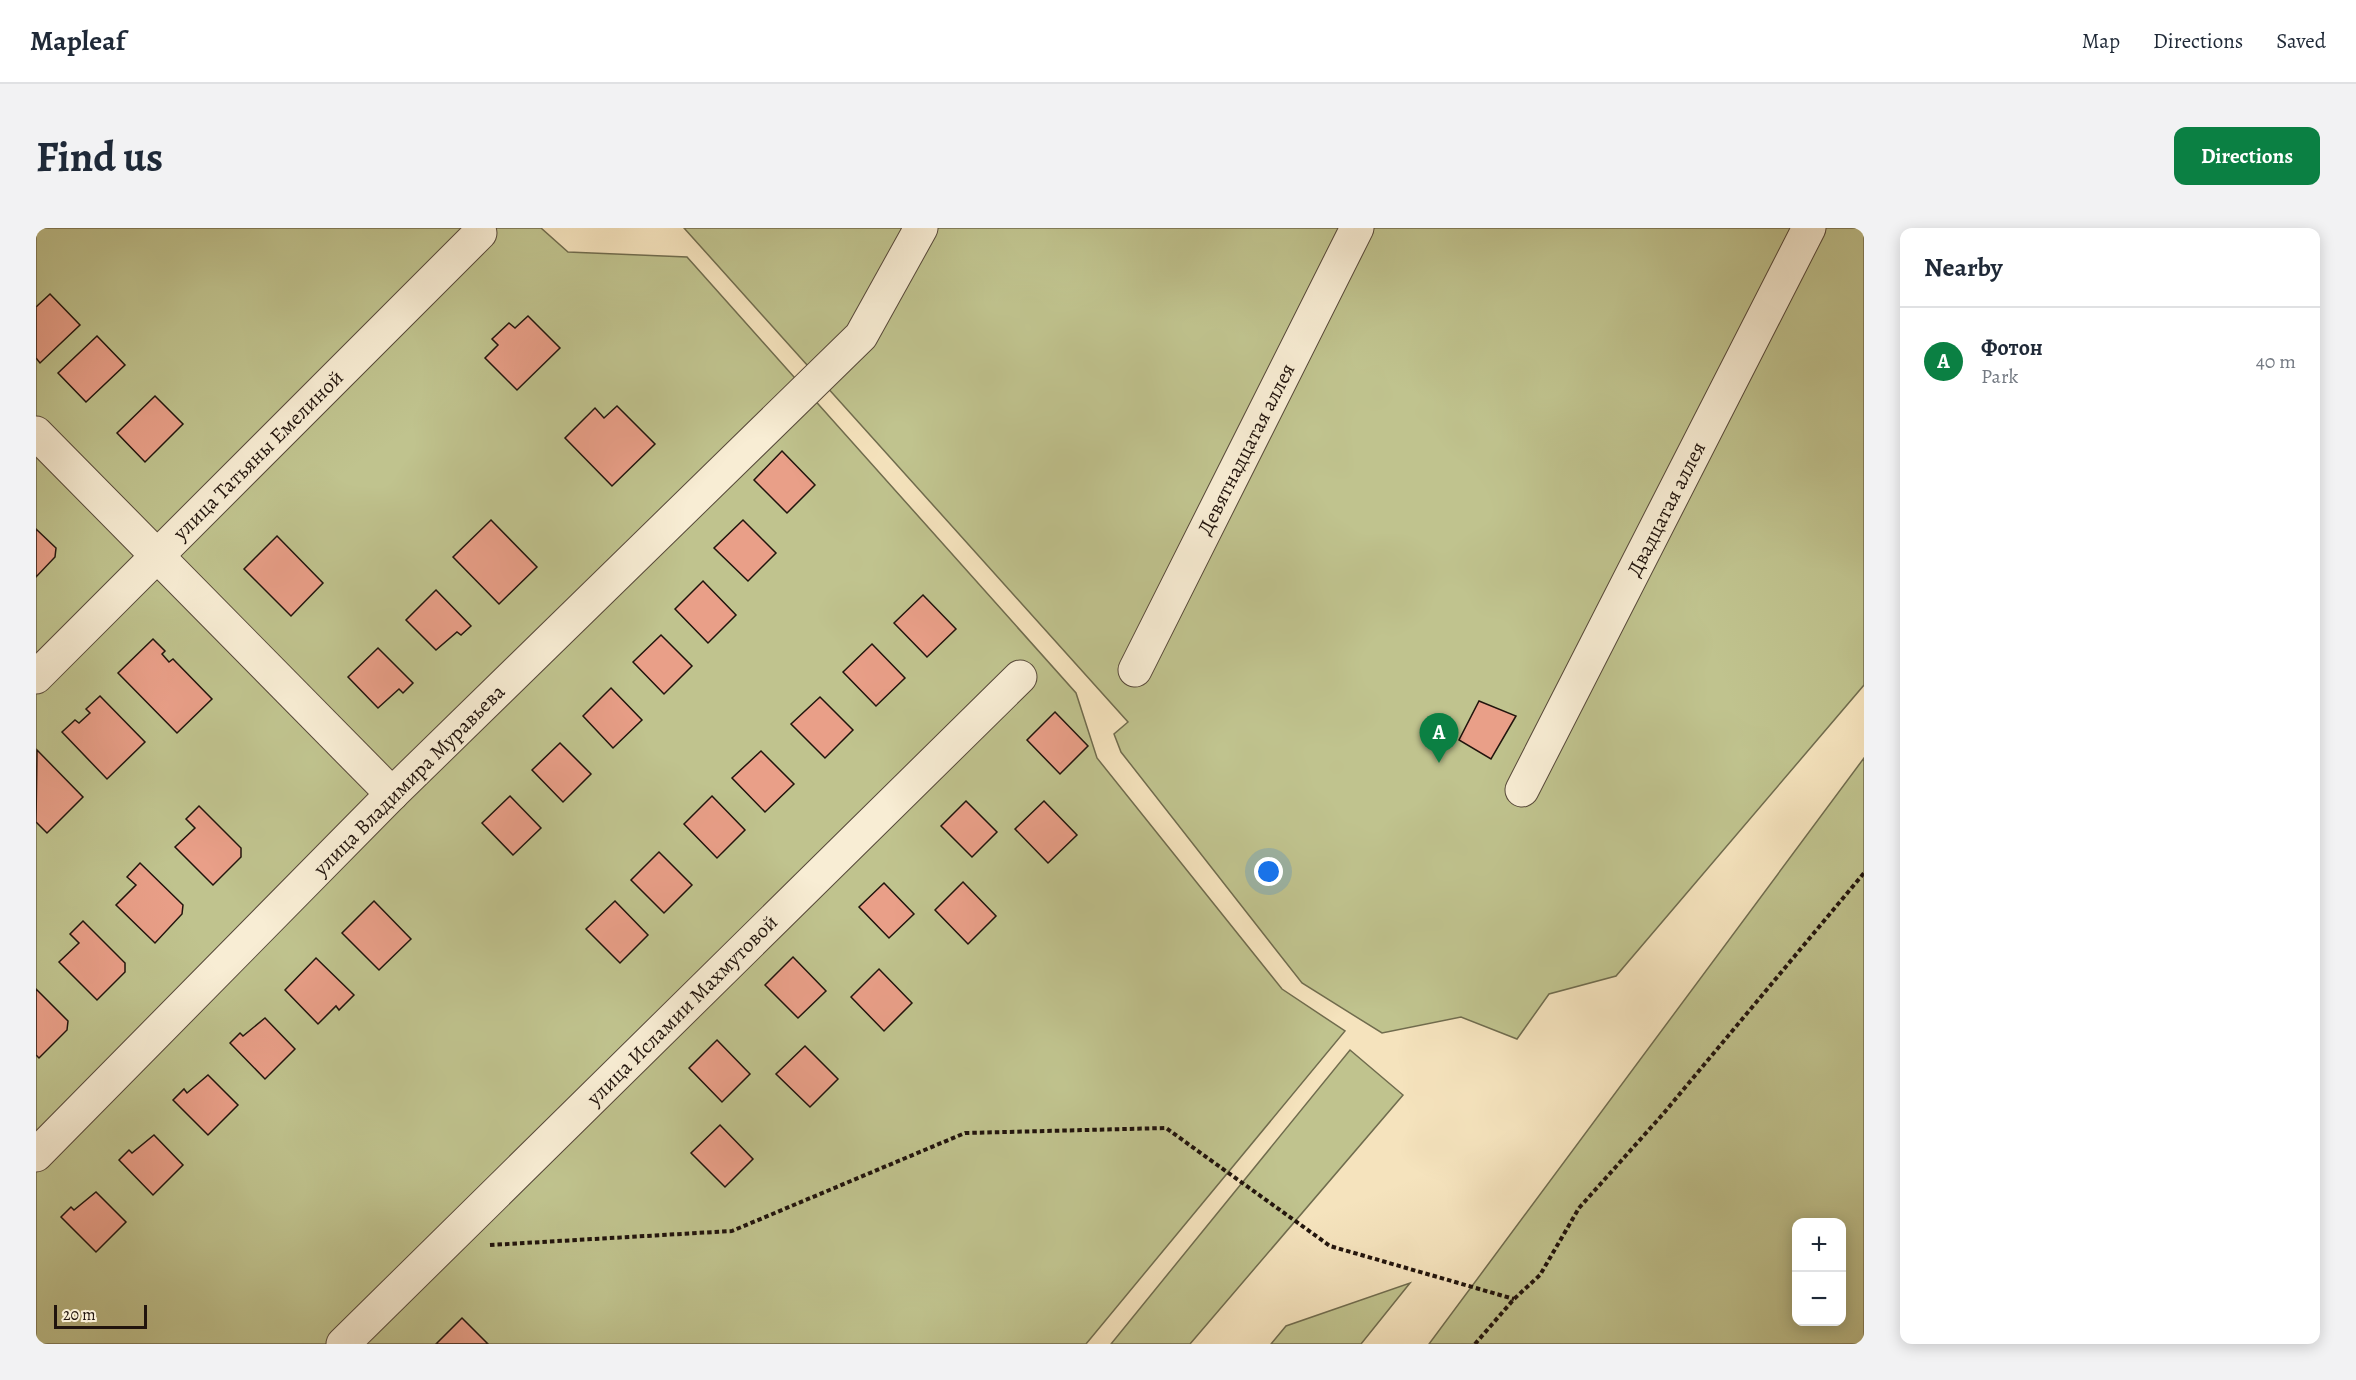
<!DOCTYPE html>
<html lang="en">
<head>
<meta charset="utf-8">
<style>
	body { margin:0; font-family:Alegreya,serif; background:#f2f2f3; color:#1f2937 }
	.controls { position:absolute; right:18px; bottom:18px; display:grid; overflow:hidden; border-radius:12px; box-shadow:0 3px 15px #0003 }
	.controls button { width:54px; height:54px; display:grid; place-items:center; padding:0; border:0; border-bottom:2px solid #e0e1e3; background:#fff; color:#1f2937; font:30px sans-serif }
	.scale { position:absolute; left:18px; bottom:15px; width:93px; box-sizing:border-box; padding-left:6px; border:3px solid #21140d; border-top:0; font-size:16px; line-height:21px; white-space:nowrap; color:#21140d; -webkit-text-stroke:4px #f8edd4; paint-order:stroke }
	.you { position:absolute; left:1233px; top:644px; width:21px; height:21px; margin:-15px; border:4px solid #fff; border-radius:50%; background:#1a73e8; box-shadow:0 0 0 9px #1a73e833 }
	.badge { display:grid; place-items:center; width:39px; height:39px; border-radius:50%; background:#0b8043; color:#fff; font-size:20px; font-weight:700 }
	.pin { position:absolute; translate:-50% -50px; filter:drop-shadow(0 2px 3px #0008) }
	.pin::after { content:''; position:absolute; top:32px; width:21px; height:18px; background:inherit; clip-path:polygon(0 0,100% 0,50% 100%) }
	.list { margin:0; padding:0; list-style:none }
	h2 { display:flex; justify-content:space-between; align-items:center; height:78px; margin:0; padding:0 24px; font-size:26px }
	h2 small { font-size:20px; font-weight:400; color:#747a83 }
	.list li { display:grid; grid-template-columns:39px 1fr auto; gap:18px; align-items:center; box-sizing:border-box; height:108px; padding:0 24px; border-top:2px solid #e0e1e3 }
	.list b { display:block; font-size:22px; white-space:nowrap }
	.list p { margin:0; font-size:20px; white-space:nowrap; color:#747a83 }
	.list em { font-size:20px; font-style:normal; color:#747a83 }
	.map { position:relative; flex:none; width:1828px; height:1116px; overflow:hidden; border-radius:12px }
	header { display:flex; align-items:center; gap:36px; box-sizing:border-box; height:84px; padding:0 30px; background:#fff; border-bottom:2px solid #e0e1e3 }
	header strong { font-size:28px }
	nav { display:flex; gap:33px; margin-inline-start:auto; font-size:21px }
	.intro { display:flex; align-items:center; justify-content:space-between; box-sizing:border-box; height:144px; padding:0 36px }
	h1 { margin:0; font-size:42px }
	.button { padding:15px 27px; border-radius:12px; background:#0b8043; color:#fff; font-size:21px; font-weight:700 }
	main { display:flex; gap:36px; padding:0 36px }
	aside { flex:1; background:#fff; border-radius:12px; box-shadow:0 3px 15px #0003 }
	.map>svg:first-child { display:block }
	.green { fill:#c0c38e; stroke:#706c4e; stroke-width:1.5; fill-rule:evenodd }
	.building { fill:#e99f88; stroke:#21140d; stroke-width:1.5 }
	.lines { fill:none; stroke-linecap:round; stroke-linejoin:round }
	.minor-casing { stroke:#564839; stroke-width:35 }
	.path { stroke:#21140d; stroke-width:4; stroke-dasharray:4.5 3; stroke-linecap:butt }
	.minor { stroke:#f8edd4; stroke-width:33 }
	.labels { text-anchor:middle; stroke-width:5; stroke-linejoin:round; paint-order:stroke }
	.street-label { font-size:21px; fill:#21140d; stroke:#f8edd4 }
</style>
</head>
<body>
<header>
<strong>Mapleaf</strong>
<nav><a>Map</a><a>Directions</a><a>Saved</a></nav>
</header>
<div class="intro"><h1>Find us</h1><a class="button">Directions</a></div>
<main>
<div class="map">
<svg width="1828" height="1116" viewBox="0 0 1828 1116">
	<rect width="100%" height="100%" fill="#f5e3bd"/>
	<filter id="stains"><feTurbulence type="fractalNoise" baseFrequency=".00333" numOctaves="4"/><feColorMatrix values="0 0 0 0 .2 0 0 0 0 .09 0 0 0 0 .02 0 0 0 .5 -.17"/></filter>
	<radialGradient id="worn" r=".72"><stop offset=".6" stop-color="#630" stop-opacity="0"/><stop offset="1" stop-color="#630" stop-opacity=".3"/></radialGradient>
	<g class="green">
		<polygon points="0,0 505,0 532,24 651,29 1040,465 1061,530 1246,761 1309,803 1050,1116 0,1116"/>
		<polygon points="648,0 1828,0 1828,457 1580,748 1513,766 1481,811 1425,789 1346,805 1266,755 1085,524 1078,506 1092,494"/>
		<path d="M1828,530V1116H1393ZM1760,994H1806V1094H1760Z"/>
		<polygon points="1314,822 1367,867 1154,1116 1075,1116"/>
		<polygon points="1374,1055 1325,1116 1235,1116 1250,1098"/>
	</g>
	<g class="building">
		<polygon points="14,66 44,97 4,135 0,130 0,79"/>
		<polygon points="492,88 524,120 481,162 449,130 462,117 456,111 473,95 479,100"/>
		<polygon points="61,108 89,137 50,174 22,145"/>
		<polygon points="119,168 147,196 109,234 81,205"/>
		<polygon points="581,178 619,216 576,258 529,210 559,180 568,190"/>
		<polygon points="746,223 779,257 751,285 718,252"/>
		<polygon points="455,292 501,339 463,376 417,329"/>
		<polygon points="707,292 740,325 712,353 678,320"/>
		<polygon points="0,301 20,320 19,329 0,349"/>
		<polygon points="241,308 287,355 255,388 208,341"/>
		<polygon points="667,353 700,387 672,415 639,381"/>
		<polygon points="400,362 435,398 425,407 421,404 400,422 370,392"/>
		<polygon points="887,367 920,401 891,429 858,395"/>
		<polygon points="625,407 656,438 628,466 597,434"/>
		<polygon points="117,411 129,423 126,426 133,434 137,431 176,471 141,505 82,445"/>
		<polygon points="836,416 869,450 840,478 807,444"/>
		<polygon points="342,420 377,455 367,465 363,461 342,480 312,449"/>
		<polygon points="575,460 606,492 577,520 547,488"/>
		<polygon points="64,468 109,514 71,551 26,504 39,492 43,495 54,485 50,481"/>
		<polygon points="784,469 817,502 789,530 755,496"/>
		<polygon points="1443,473 1480,488 1455,531 1423,512"/>
		<polygon points="1019,484 1052,518 1024,546 991,512"/>
		<polygon points="524,515 555,546 527,574 496,542"/>
		<polygon points="1,522 47,569 11,605 0,594"/>
		<polygon points="725,523 758,556 729,584 696,550"/>
		<polygon points="474,568 505,600 477,627 446,595"/>
		<polygon points="676,568 709,602 681,630 648,596"/>
		<polygon points="930,573 961,604 936,629 905,598"/>
		<polygon points="1008,573 1041,607 1012,635 979,601"/>
		<polygon points="163,578 205,620 205,629 177,657 139,619 159,600 150,591"/>
		<polygon points="623,624 656,657 628,685 595,652"/>
		<polygon points="104,635 147,677 146,686 119,715 80,677 100,657 91,649"/>
		<polygon points="927,654 960,688 932,716 899,682"/>
		<polygon points="848,655 878,686 853,710 823,679"/>
		<polygon points="338,673 375,711 343,742 306,705"/>
		<polygon points="579,673 612,707 584,735 550,701"/>
		<polygon points="47,693 89,735 89,744 61,772 23,734 43,715 34,706"/>
		<polygon points="757,729 790,763 762,790 729,757"/>
		<polygon points="280,730 318,767 303,782 300,778 282,796 249,762"/>
		<polygon points="843,741 876,775 848,803 815,769"/>
		<polygon points="0,761 32,793 31,802 3,830 0,827"/>
		<polygon points="229,790 259,821 229,851 194,815 204,805 207,808"/>
		<polygon points="681,812 714,846 686,874 653,840"/>
		<polygon points="769,818 802,851 774,879 740,846"/>
		<polygon points="172,847 202,877 172,907 137,872 148,861 151,865"/>
		<polygon points="684,897 717,931 689,959 655,925"/>
		<polygon points="118,907 147,937 117,967 83,932 93,922 96,925"/>
		<polygon points="60,964 90,994 60,1024 25,989 35,979 38,982"/>
		<polygon points="426,1090 452,1116 400,1116"/>
	</g>
	<g class="lines">
		<defs>
			<g id="minor">
				<polyline points="0,205 356,566"/>
				<polyline points="1099,442 1321,0"/>
				<polyline points="0,449 444,5"/>
				<polyline points="1486,562 1773,0"/>
				<polyline points="0,927 356,566 825,108 885,0"/>
				<polyline points="307,1116 984,449"/>
			</g>
		</defs>
		<use href="#minor" class="minor-casing"/>
		<g class="path">
			<polyline points="454,1017 696,1003 929,905 1130,900 1294,1018 1478,1071"/>
			<polyline points="1439,1116 1478,1071 1504,1047 1543,980 1627,886 1828,645"/>
		</g>
		<use href="#minor" class="minor"/>
	</g>
	<g class="labels">
		<g class="street-label">
			<text transform="translate(1210 221) rotate(-63)" y="7">Девятнадцатая аллея</text>
			<text transform="translate(222 227) rotate(-45)" y="7">улица Татьяны Емелиной</text>
			<text transform="translate(1630 281) rotate(-63)" y="7">Двадцатая аллея</text>
			<text transform="translate(373 552) rotate(-45)" y="7">улица Владимира Муравьева</text>
			<text transform="translate(646 782) rotate(-45)" y="7">улица Исламии Махмутовой</text>
		</g>
	</g>
	<rect width="100%" height="100%" filter="url(#stains)"/>
	<rect width="100%" height="100%" fill="url(#worn)"/>
</svg>
<div class="controls">
<button>+</button>
<button>−</button>
</div>
<div class="scale">20 m</div>
<div class="you"></div>
<div class="pin badge" style="left:1403px;top:535px">A</div>
</div>
<aside>
<h2>Nearby<small></small></h2>
<ul class="list">
<li><span class="badge">A</span><div><b>Фотон</b><p>Park</p></div><em>40 m</em></li>
</ul>
</aside>
</main>
</body>
</html>
